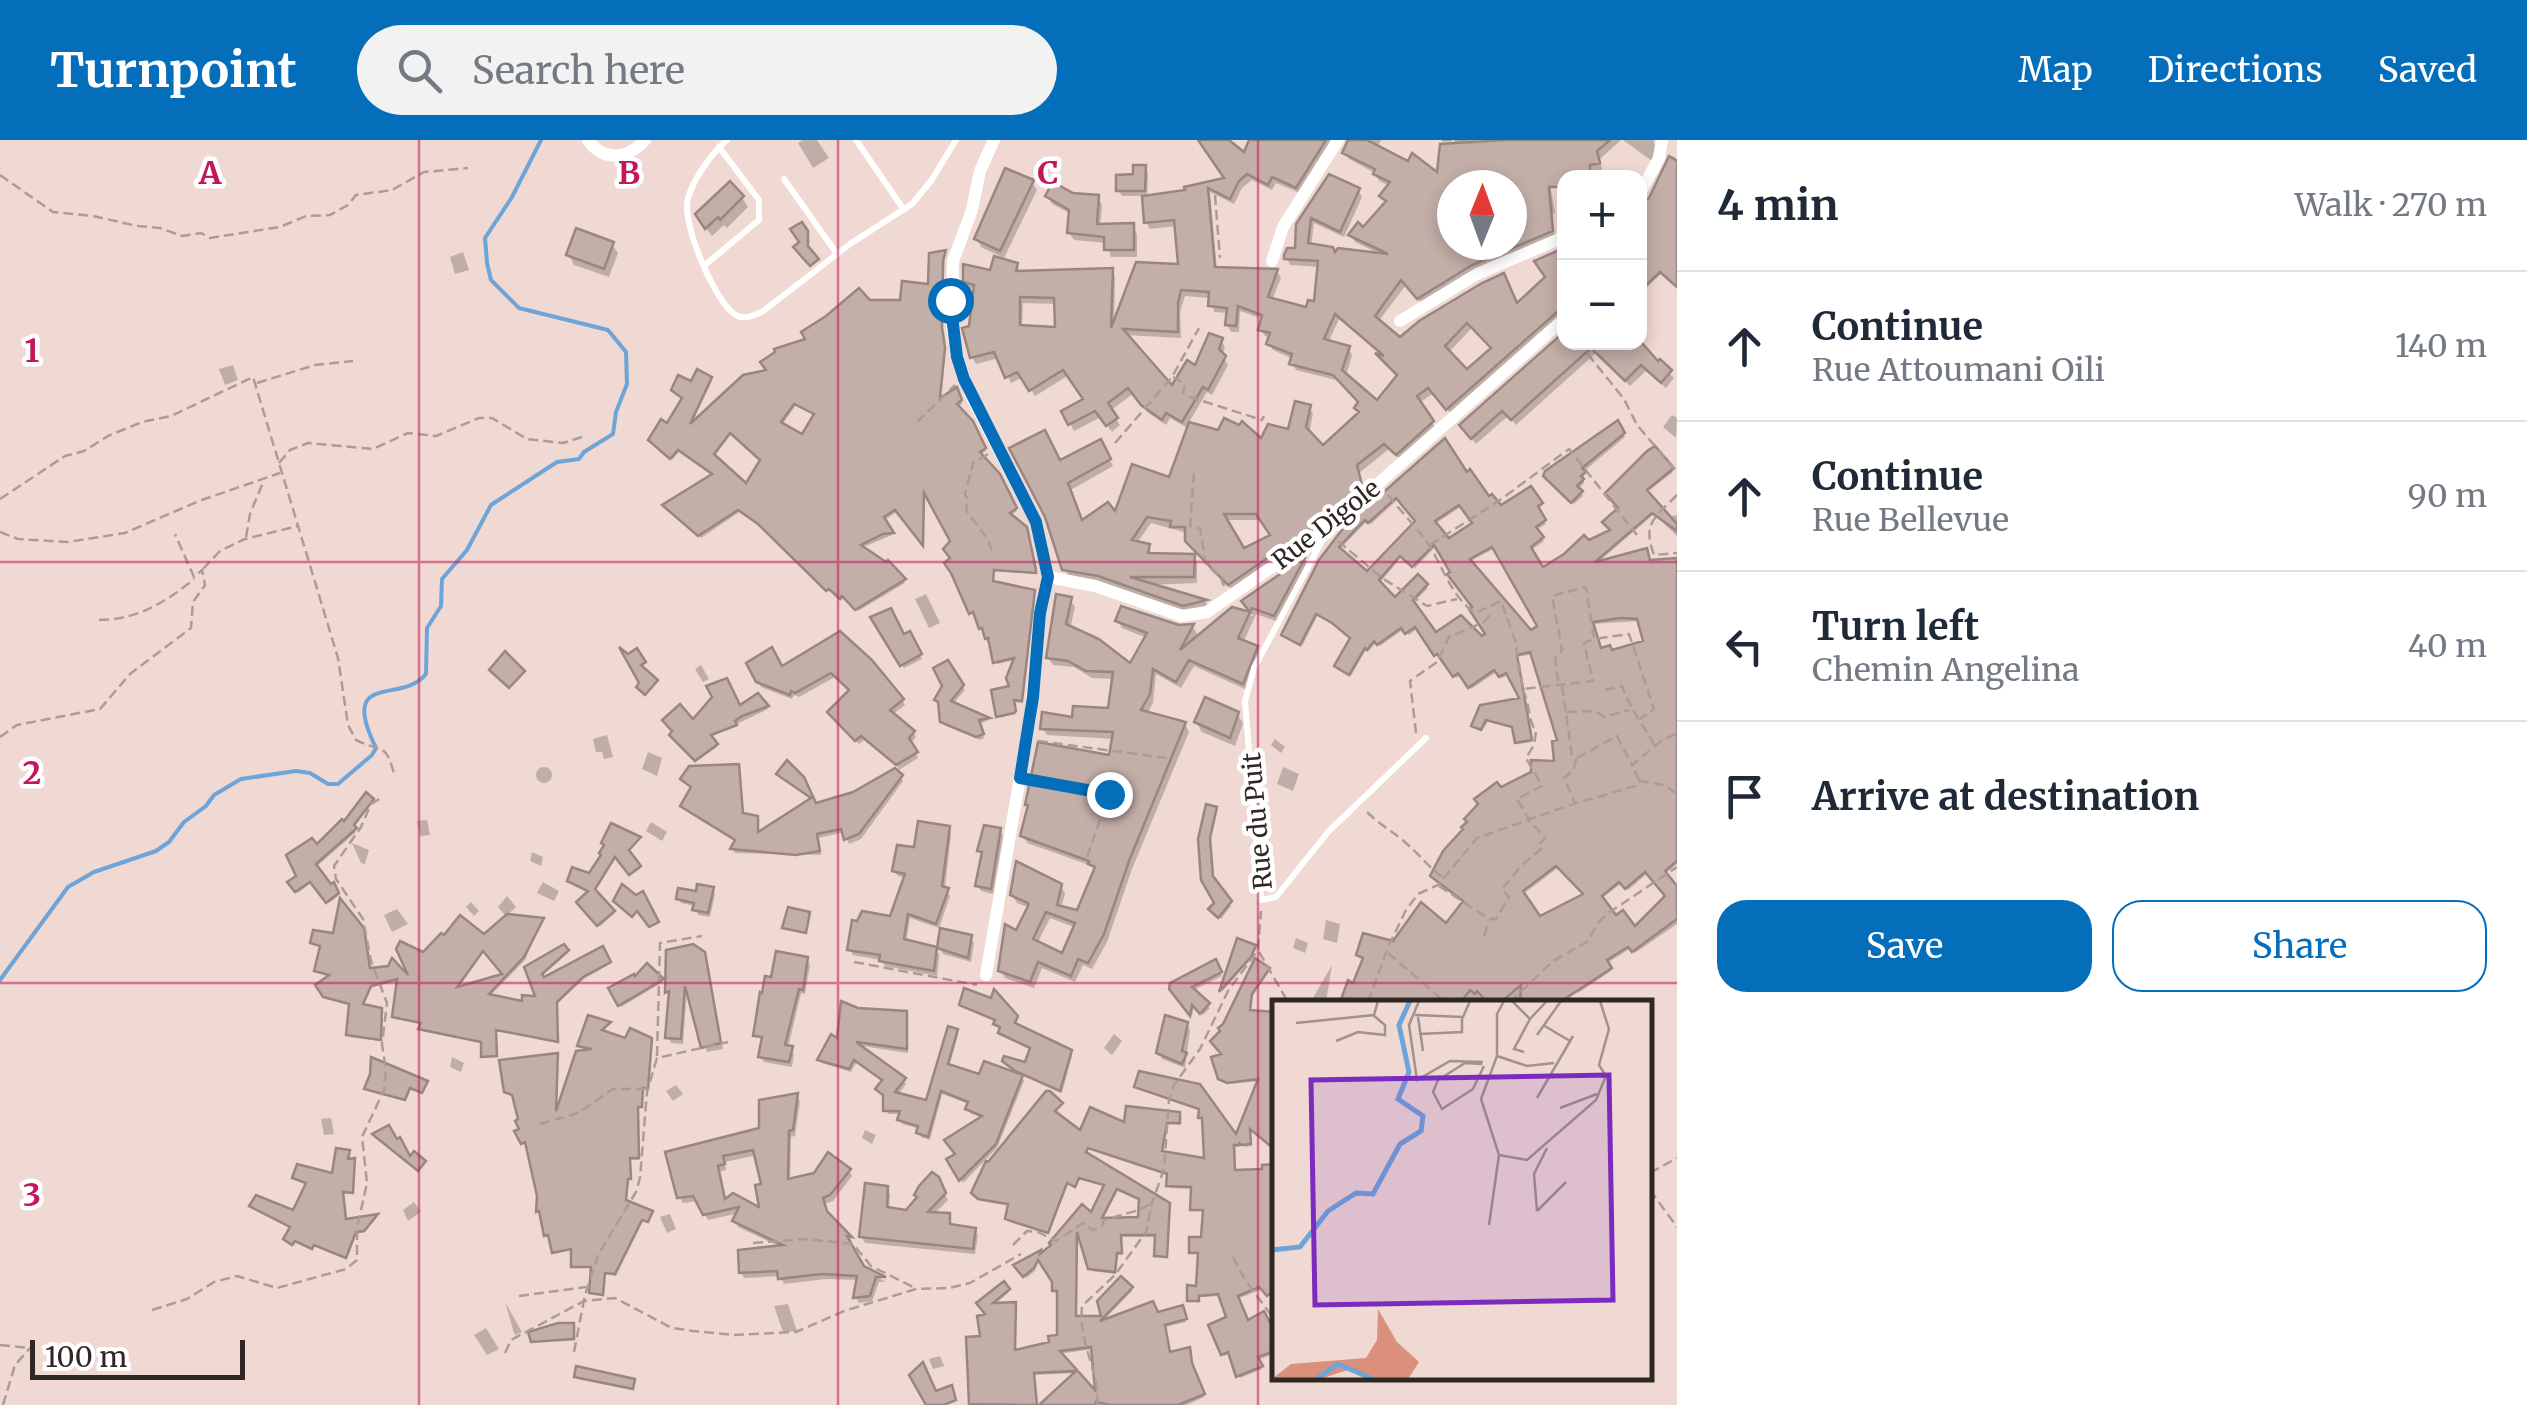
<!DOCTYPE html>
<html lang="en">
<head>
<meta charset="utf-8">
<style>
	body { margin:0; font-family:Merriweather,serif; background:#f2f2f3; color:#1f2937 }
	.controls { position:absolute; right:30px; top:30px; display:grid; overflow:hidden; border-radius:20px; box-shadow:0 5px 15px #0003 }
	.controls button { width:90px; height:90px; display:grid; place-items:center; padding:0; border:0; border-bottom:2px solid #e0e1e3; background:#fff; color:#1f2937; font:50px sans-serif }
	.compass { position:absolute; left:1437px; top:30px; width:90px; height:90px; border-radius:50%; background:#fff; box-shadow:0 5px 15px #0003; rotate:1deg }
	.scale { position:absolute; left:30px; bottom:25px; width:215px; box-sizing:border-box; padding-left:10px; border:5px solid #2f2724; border-top:0; font-size:28px; line-height:35px; white-space:nowrap; color:#2f2724; -webkit-text-stroke:8px #fff; paint-order:stroke }
	.stop { position:absolute; width:30px; height:30px; margin:-22px; border:8px solid #046eba; border-radius:50%; background:#fff }
	.stop.end { background:#046eba; border-color:#fff; box-shadow:0 2px 10px #0008 }
	.list { margin:0; padding:0; list-style:none }
	h2 { display:flex; justify-content:space-between; align-items:center; height:130px; margin:0; padding:0 40px; font-size:42px }
	h2 small { font-size:32px; font-weight:400; color:#747a83 }
	.list li { display:grid; grid-template-columns:65px 1fr auto; gap:30px; align-items:center; box-sizing:border-box; height:150px; padding:0 40px; border-top:2px solid #e0e1e3 }
	.list b { display:block; font-size:38px; white-space:nowrap }
	.list p { margin:0; font-size:32px; white-space:nowrap; color:#747a83 }
	.list em { font-size:32px; font-style:normal; color:#747a83 }
	.actions { display:flex; gap:20px; padding:30px 40px }
	.actions a { flex:1; padding:22px 0; border:2px solid #046eba; border-radius:30px; text-align:center; font-size:35px; color:#046eba }
	.actions .main { background:#046eba; color:#fff }
	.icon { flex:none; width:55px; height:55px; fill:none; stroke:currentColor; stroke-width:2; stroke-linecap:round; stroke-linejoin:round }
	.map { position:relative; flex:none; width:1677px; height:1265px; overflow:hidden }
	header { display:flex; align-items:center; gap:60px; box-sizing:border-box; height:140px; padding:0 50px; background:#046eba; color:#fff }
	header strong { font-size:48px }
	nav { display:flex; gap:55px; margin-inline-start:auto; font-size:35px }
	.search { width:700px; height:90px; background:#f2f2f3; display:flex; align-items:center; gap:25px; box-sizing:border-box; padding:0 35px; border-radius:55px; color:#747a83; font-size:38px }
	main { display:flex }
	aside { flex:1; background:#fff }
	.map>svg:first-child { display:block }
	.shadow { fill:#0003; fill-rule:evenodd }
	.lines { fill:none; stroke-linecap:round; stroke-linejoin:round }
	.stream { stroke:#6fa4d8; stroke-width:4 }
	.building { fill:#c3aea8; stroke:#9a8680; stroke-width:2.5; fill-rule:evenodd }
	.path { stroke:#ad9c96; stroke-width:2.5; stroke-dasharray:10 5; stroke-linecap:butt }
	.lane { stroke:#fff; stroke-width:6 }
	.street { stroke:#fff; stroke-width:12 }
	.route { stroke:#046eba; stroke-width:12 }
	.grid { fill:none; stroke:#c2185b; stroke-width:2.5; stroke-opacity:0.55 }
	.labels { text-anchor:middle; stroke-width:9; stroke-linejoin:round; paint-order:stroke }
	.street-label { font-size:25px; fill:#2f2724; stroke:#fff }
	.inset-river { fill:none; stroke:#6fa4d8; stroke-width:5 }
	.inset-road { fill:none; stroke:#a2928c; stroke-width:2.5 }
	.view { fill:#7b2cbf; fill-opacity:0.15; stroke:#7b2cbf; stroke-width:5 }
	.inset-edge { fill:none; stroke:#2f2724; stroke-width:5 }
	.grid-label { font-size:32px; text-anchor:middle; font-weight:bold; fill:#c2185b; stroke:#fff; stroke-width:9; stroke-linejoin:round; paint-order:stroke }
</style>
</head>
<body>
<header>
<strong>Turnpoint</strong>
<div class="search"><svg class="icon" aria-label="search" viewBox="0 0 24 24"><circle cx="10" cy="10" r="6"/><path d="M15 15l6 6"/></svg>Search here</div>
<nav><a>Map</a><a>Directions</a><a>Saved</a></nav>
</header>
<main>
<div class="map">
<svg width="1677" height="1265" viewBox="0 0 1677 1265">
	<rect width="100%" height="100%" fill="#efd9d2"/>
	<g class="shadow">
		<polygon points="803,0 817,0 829,18 813,28 798,3"/>
		<path d="M1200,0H1225L1245,16L1252,0H1335L1300,53L1276,43L1272,50L1252,40L1242,48L1234,64L1210,52L1217,129L1277,131L1281,138L1272,160L1307,170L1316,164L1320,127L1290,125L1287,118L1297,111L1299,85L1330,37L1358,50L1362,57L1344,97L1314,83L1311,106L1335,116L1382,115L1355,102L1351,96L1363,90L1386,65L1382,57L1390,46L1379,41L1375,33L1349,19L1345,13L1350,0H1381L1377,8L1439,37L1454,7V0H1621L1600,19L1602,30L1592,32V38H1564V44L1545,15L1555,73L1552,74L1555,98L1422,164L1406,145L1378,182L1400,201L1517,166L1548,138L1559,113L1564,119V176L1452,275L1434,253L1419,263L1436,289L1401,320L1389,309L1359,333L1364,353L1324,388L1233,451L1192,408L1187,393L1151,383L1137,403L1149,406L1152,415L1193,417L1197,423V443L1147,445L1206,462L1208,467L1188,472L1069,436L1064,428L1060,323L1100,302L1113,326L1069,351L1082,383L1116,376L1170,340L1189,289L1170,278L1166,285L1147,272L1134,253L1110,271L1120,285L1112,292L1101,277L1074,291L1064,272L1086,260L1069,235L1035,256L1023,237L1011,243L999,218L976,224L972,217L971,188L976,150L969,148L965,141L1016,125L1021,133L1111,131L1115,137L1114,185L1181,127L1177,86L1150,89L1146,82L1144,56H1122L1118,50L1144,28L1148,33L1147,58L1188,52L1228,40ZM1452,45H1512V105H1452ZM1185,156L1211,158L1214,172L1229,173L1227,185L1231,192H1239L1240,171L1263,179L1261,190L1265,196L1271,198L1269,203L1273,210L1293,219L1292,223L1296,230L1340,241L1360,264L1356,269L1360,274L1323,308L1309,293L1313,274L1309,267L1290,292L1262,302L1188,284L1207,252L1212,255L1228,225L1222,215L1225,207L1221,200L1196,229L1172,250L1125,195L1181,198L1180,172ZM1023,163L1057,164L1058,190L1022,187ZM1339,179L1387,219L1399,237L1377,264L1346,236L1352,215L1349,209L1328,203ZM1472,188L1493,210L1467,232L1448,213ZM1224,380H1262L1273,396L1243,412Z"/>
		<polygon points="1623,0 1653,0 1655,5 1652,21"/>
		<polygon points="1673,16 1677,19 1677,146 1662,133 1640,154 1640,76"/>
		<polygon points="1032,42 1037,50 1004,118 981,107 977,99"/>
		<polygon points="1072,55 1098,57 1102,65 1100,87 1133,86 1137,94 1137,117 1111,117 1107,103 1074,100 1069,93 1071,74 1052,64 1048,56"/>
		<polygon points="742,57 748,67 727,88 724,85 712,96 703,84"/>
		<polygon points="612,104 618,113 609,137 574,125 569,115"/>
		<polygon points="463,112 469,130 455,134 450,117"/>
		<path d="M945,113L942,191L945,213L940,261L956,251L962,264L956,267L971,283L986,311L979,315L998,336L1017,371L1010,376L1027,393L1036,434L994,431L993,443L1035,454L1022,563L1014,562L1016,573L1000,578L1013,548L1016,520L997,524L995,522L976,473L972,475L955,434L953,401L924,348L923,404L898,371L883,381L892,395L861,408L886,425L888,423L905,443L858,471L845,457L843,460L832,449L829,452L763,387L741,371L701,398L666,368L715,336L680,311L672,320L653,303L667,287L693,245L710,238L712,241L690,287L770,232L809,201L869,162L902,163L930,147ZM796,265L816,275L803,298L782,285ZM732,293L762,321L747,347L714,317Z"/>
		<polygon points="1564,195 1564,202 1637,202 1674,238 1666,248 1646,231 1630,246 1596,213 1516,285 1508,276 1476,304 1462,286"/>
		<polygon points="233,225 238,240 225,245 219,229"/>
		<polygon points="1672,275 1677,278 1676,298 1663,287"/>
		<polygon points="1617,284 1625,297 1583,332 1584,343 1578,349 1583,356 1574,364 1548,339"/>
		<path d="M1445,302L1467,335L1500,368L1530,349L1542,366L1537,370L1546,384L1536,390L1544,401L1530,411L1542,430L1613,391L1621,369L1655,309L1673,332L1646,353L1667,377L1677,375V396L1654,374L1596,424L1677,420V724L1664,735L1677,751V784L1635,813L1631,808L1606,824L1611,831L1578,853L1566,835L1559,862H1343L1349,844L1354,847L1365,819L1358,815L1446,787L1465,762L1500,651L1557,623L1560,603L1533,514L1517,517L1531,602L1519,604L1515,588L1488,581L1482,591L1474,586L1522,559L1510,534L1502,538L1498,531L1471,549L1461,534L1456,538L1440,515L1438,517L1418,488L1409,495L1404,489L1380,506L1376,502L1369,511L1366,509L1351,536L1337,526L1353,499L1318,475L1302,506L1286,497L1321,422ZM1398,359L1417,382L1367,434L1339,410L1368,380L1371,384ZM1462,366L1475,384L1449,401L1435,384ZM1437,405L1488,495L1482,499L1435,496L1412,464L1428,448L1426,446L1395,461L1379,444L1402,416L1415,428ZM1495,408L1540,487L1531,494L1469,422ZM1640,481L1646,503L1612,512L1601,511L1592,484ZM1559,727L1586,756L1539,779L1522,755ZM1648,733L1668,757L1635,790L1616,778L1601,759L1622,743L1628,750Z"/>
		<path d="M1305,419L1309,425L1278,482L1256,474L1243,503L1256,508L1260,515L1247,550L1194,526L1181,548L1156,534L1153,563L1147,574L1185,584L1189,592L1132,729L1107,802L1092,829L1083,825L1075,842L1042,828L1034,848L1005,838L1001,830L1030,768L1017,763L1012,755L1061,746L1065,753L1061,769L1079,773L1096,732L1092,726L1027,703L1023,695L1111,618L1114,599L1047,595L1042,588L1110,571L1115,539L1092,538L1074,527L1053,525L1048,518L1070,460L1075,467L1070,489L1131,526L1147,498L1122,488L1118,481L1193,487L1199,497L1233,470L1254,476L1244,462ZM1101,654L1124,657L1113,678L1097,671ZM1050,778L1076,788L1063,817L1037,804Z"/>
		<polygon points="926,454 940,483 929,488 915,459"/>
		<polygon points="840,494 902,560 905,565 892,575 913,592 916,597 910,604 918,618 896,632 903,641 861,699 849,704 845,692 818,698 821,715 735,713 733,709 737,702 686,671 683,666 693,649 683,639 738,627 744,676 756,678 759,694 813,660 779,635 802,639 815,666 854,654 899,628 865,599 859,604 833,577 851,552 835,537 799,557 794,555 792,559 761,547 749,524 782,530"/>
		<polygon points="909,494 922,519 904,528 887,496"/>
		<polygon points="947,523 965,550 952,565 989,580 979,584 984,598 980,600 946,586 943,581"/>
		<polygon points="701,525 709,539 703,542 695,529"/>
		<polygon points="757,556 768,569 710,597 717,607 697,621 673,597 693,583 739,569"/>
		<polygon points="1237,574 1243,583 1235,606 1202,592 1196,582"/>
		<polygon points="607,595 613,617 604,619 602,612 596,612 593,599"/>
		<polygon points="1275,599 1285,607 1281,613 1271,605"/>
		<polygon points="648,612 662,618 657,636 642,629"/>
		<polygon points="1283,627 1299,634 1293,651 1277,644"/>
		<circle cx="544" cy="635" r="8"/>
		<polygon points="372,661 353,688 356,692 316,727 331,747 333,745 338,756 329,763 312,742 298,753 290,743 299,736 316,708"/>
		<polygon points="1215,669 1210,703 1214,741 1231,766 1221,779 1213,773 1217,763 1201,699"/>
		<polygon points="427,680 430,695 420,696 417,681"/>
		<polygon points="651,682 667,692 662,701 646,691"/>
		<polygon points="612,686 640,699 628,713 640,729 631,735 616,716 595,752 614,774 600,786 579,763 591,753 571,742 590,736 603,716"/>
		<polygon points="948,689 951,694 945,749 950,756 939,788 910,778 906,802 936,809 939,815 942,791 970,797 974,803 971,822 943,814 940,809 937,836 885,826 881,820 853,815 850,810 891,778 906,738 898,736 894,731 916,710"/>
		<polygon points="1000,690 1003,696 993,754 981,751 977,745 983,717 980,710"/>
		<polygon points="352,703 369,710 365,724 361,723"/>
		<polygon points="532,712 543,717 541,726 530,721"/>
		<polygon points="543,742 559,751 554,761 537,753"/>
		<polygon points="712,749 715,754 710,777 698,775 695,766 681,763 678,758"/>
		<polygon points="507,756 516,767 506,776 498,767"/>
		<polygon points="471,762 479,771 474,776 466,767"/>
		<polygon points="397,769 408,784 392,792 384,775"/>
		<path d="M542,780L525,820L489,857L524,864L539,858L527,828L564,807L568,813L536,841L602,810L610,824L584,839L556,865L558,903L495,890L497,917L485,918L483,903L422,891L423,884L396,878L400,841L372,847L363,866L382,872L381,901L349,897L351,865L327,859L318,845L332,837L316,831L322,807L312,803L315,793L369,830L389,828L414,845L424,815ZM485,810L506,836L457,850Z"/>
		<polygon points="1326,780 1340,784 1337,803 1323,799"/>
		<polygon points="1296,798 1308,803 1305,813 1293,808"/>
		<polygon points="1239,801 1256,809 1251,819 1222,852"/>
		<polygon points="668,812 707,821 723,909 707,912 687,848 683,904 671,903 668,897 671,857 668,852"/>
		<polygon points="807,819 810,825 805,854 801,853 788,908 794,914 792,927 764,922 761,916 764,901 756,895"/>
		<polygon points="1215,823 1222,836 1192,851 1210,868 1203,875 1194,865 1192,876 1174,852"/>
		<polygon points="1332,825 1326,862 1321,862 1313,858"/>
		<polygon points="647,827 663,842 621,867 611,849 635,840"/>
		<polygon points="1268,830 1252,857 1251,872 1274,874 1274,886 1270,884 1274,889 1274,1008 1250,988 1251,1006 1244,1007 1238,997 1260,941 1230,944 1222,941 1225,915 1213,901"/>
		<polygon points="962,864 1016,877 1016,886 1070,912 1072,916 1062,953 1020,934 1007,925 1027,925 1032,910 1003,896 997,882"/>
		<polygon points="858,871 905,874 908,878 908,913 856,905 904,940 906,944 898,955 928,963 956,891 958,895 949,927 981,937 1021,936 1024,941 997,1008 963,1043 950,1020 958,1016 983,978 970,973 970,964 942,954 930,1000 921,997 920,989 902,984 902,974 888,974 886,957 878,949 884,942 856,923 851,932 822,923 820,920 839,903"/>
		<polygon points="589,878 609,884 602,892 626,901 652,902 648,950 642,949 642,968 638,968 639,1020 630,1020 631,1040 628,1040 626,1062 652,1075 649,1083 643,1081 616,1136 605,1134 603,1156 591,1153 593,1128 574,1128 573,1110 555,1112 539,1071 539,1056 527,1003 524,1005 518,992 522,990 514,956 507,952 556,975 594,910 580,906"/>
		<polygon points="1187,884 1190,890 1185,928 1162,919 1159,912"/>
		<polygon points="1114,894 1122,901 1112,915 1104,908"/>
		<polygon points="452,917 464,923 461,932 450,927"/>
		<polygon points="676,945 683,954 673,961 666,951"/>
		<path d="M1137,947H1198L1237,999L1239,1007H1234L1235,1032L1274,1028V1153L1270,1157L1263,1149L1237,1159L1247,1184L1263,1174L1274,1194V1214L1258,1220L1262,1229L1240,1238L1231,1213L1224,1216L1211,1186L1230,1178L1221,1156L1199,1157V1163L1190,1160L1198,1148L1200,1115L1191,1112L1203,1100L1205,1072L1193,1069V1049L1170,1048L1169,1035L1089,1009L1086,1015L1168,1064L1167,1119L1156,1116L1157,1097H1121L1122,1115H1118L1116,1134L1092,1131L1077,1088L1076,1178H1105L1100,1162L1131,1149L1132,1151L1101,1183L1183,1171L1186,1182L1165,1187L1170,1215L1192,1228L1204,1257L1187,1265H1042L1098,1257L1094,1209L1058,1214L1076,1233L1034,1235L1036,1265H971L969,1199H982L988,1175L979,1163L1003,1144L1009,1152L993,1166L1016,1167L1015,1212L1052,1204L1059,1197L1060,1153H1056L1054,1141L1039,1120L1035,1131L1026,1138L1016,1126L1040,1113L1042,1115L1092,1076L1106,1047L1080,1039L1076,1048L1068,1044L1049,1094L1009,1082L1010,1066L982,1061L974,1053L1061,965L1055,974L1081,994L1180,977V985L1167,984L1162,1014L1206,1021L1202,971ZM1118,1050L1141,1061L1140,1080L1102,1081Z"/>
		<path d="M797,956L800,961L795,996L791,997L790,1041L849,1031L852,1036L833,1061L824,1064L828,1075L850,1098L852,1101H847L862,1128L886,1142H879L872,1161L859,1163L856,1157L859,1140L826,1139L784,1144L780,1136L744,1138L741,1132L783,1108L738,1087L735,1081L739,1073L708,1080L698,1061L683,1063L680,1058L668,1013L762,990ZM757,1015L764,1046L762,1072L726,1061L719,1032L726,1030L725,1022Z"/>
		<polygon points="331,978 334,994 324,995 321,979"/>
		<polygon points="865,990 876,995 872,1004 862,998"/>
		<polygon points="348,1012 348,1021 355,1023 353,1054 342,1053 346,1081 377,1077 365,1092 356,1094 347,1118 314,1106 313,1109 296,1101 294,1106 287,1101 294,1074 309,1044 295,1038 334,1036"/>
		<polygon points="941,1046 948,1060 934,1074 949,1075 952,1087 975,1090 978,1096 975,1114 865,1103 862,1097 886,1048 890,1054 889,1070 907,1073 919,1059"/>
		<polygon points="414,1062 421,1072 408,1081 403,1070"/>
		<polygon points="670,1074 676,1089 667,1093 660,1077"/>
		<polygon points="505,1162 522,1192 515,1195 514,1193"/>
		<polygon points="788,1164 797,1191 783,1192 774,1166"/>
		<polygon points="486,1188 499,1209 487,1215 474,1195"/>
		<polygon points="940,1216 944,1226 933,1229 929,1219"/>
	</g>
	<g class="lines">
		<path class="stream" d="M0,840L68,747L94,732L156,711L169,702L184,682L206,666L214,655L241,639L296,631L310,633L328,644H338L372,615L376,608C338,530 402,565 426,534L427,488L441,466L442,439L467,410L491,365L557,322L579,319L584,312L613,294L616,272L627,244L626,212L608,190L519,168L491,140L487,123L485,98L512,57L541,0"/>
	</g>
	<g class="building">
		<path d="M1198,0H1229L1244,12L1249,0H1326L1296,48L1272,37L1268,45L1247,34L1239,41L1230,59L1208,48L1215,127L1278,129L1268,157L1306,167L1308,160L1314,161L1318,121L1284,119V115L1287,108H1295L1296,84L1329,34L1360,48L1340,92L1311,78L1308,103L1333,107L1335,112L1338,108L1388,114L1348,95L1358,82L1363,87L1386,61L1379,56L1390,42L1373,34L1375,29L1342,13L1348,0H1367L1408,21L1412,13L1437,32L1440,4L1504,0H1610L1597,11L1600,23L1590,25V38H1564V47H1549L1553,91L1472,125L1417,159L1401,140L1375,176L1400,197L1419,181L1482,143L1504,133L1517,163L1545,137L1534,121L1564,108V169L1557,172L1446,270L1428,248L1417,256L1434,281L1396,315L1384,304L1357,325L1362,345L1321,381L1228,445L1185,401V387H1170L1171,381L1147,377L1132,400L1150,404L1148,413L1195,414L1194,437H1130L1207,460L1183,466L1098,436L1062,430L1045,377L1009,308L1045,290L1060,320L1101,299L1111,319L1068,343L1082,380L1108,362L1115,371L1132,324L1169,337L1189,282L1218,290L1224,278L1239,285L1242,281L1261,298L1268,284L1288,289L1295,261L1311,265L1306,287L1323,305L1359,272L1354,268L1358,262L1333,235L1289,224L1292,214L1266,204L1270,193L1258,190L1262,175L1238,166L1236,186L1225,185L1227,168L1208,166L1209,152L1181,150L1178,163V192L1123,189L1172,245L1187,220L1195,225L1209,193L1223,198L1219,209L1226,216L1208,250L1203,247L1182,282L1166,273L1162,280L1141,265L1128,248L1108,263L1118,278L1106,286L1095,271L1068,285L1061,271L1083,259L1063,230L1029,251L1017,232L1005,238L994,212L970,218L962,188L969,186L974,145L963,142V124L990,130L994,116L1018,123L1016,131L1113,128L1111,188L1136,122L1178,124L1174,80L1144,83L1142,56L1185,50L1184,47L1224,38ZM1452,45H1512V105H1452ZM1020,157L1054,158L1055,187L1020,185ZM1335,174L1384,216L1375,213L1397,235L1377,260L1342,230L1350,206L1324,199ZM1467,183L1491,208L1467,229L1445,206ZM1224,374H1256L1270,395L1244,408Z"/>
		<polygon points="1669,16 1677,21 1677,147 1660,132 1640,151 1640,64 1649,58"/>
		<polygon points="1133,25 1146,25 1145,51 1116,51 1116,35 1133,34"/>
		<polygon points="1005,28 1034,40 1000,111 974,99"/>
		<polygon points="730,41 744,56 720,80 718,77 705,89 695,74"/>
		<polygon points="1053,42 1073,53 1099,55 1097,84 1134,83 1134,110 1104,110 1104,97 1067,93 1069,70 1045,56"/>
		<polygon points="802,82 808,91 808,106 819,119 810,126 793,107 799,102 790,89"/>
		<polygon points="576,88 614,102 604,129 566,115"/>
		<path d="M946,110L943,121L942,187L945,208L940,258L957,247L962,260L957,264L973,281L986,308L980,312L1000,334L1017,368L1010,373L1027,387L1036,430V433L994,430L993,441L1035,450L1022,561L1014,560L1016,571L1014,573L996,577L991,550L1009,546L1006,538L1014,518L993,523L988,498L985,499L982,488L979,489L973,472L969,474L951,433L944,423L950,418L943,409L950,401L924,353L923,406L895,370L884,377L894,393L883,394L861,405L886,422L888,420L906,439L855,470L842,456L840,459L829,449L826,451L758,384L738,370L698,396L662,365L712,334L678,310L670,319L648,300L661,279L667,283L682,258L671,250L678,235L691,241L697,229L712,237L690,284L743,235L766,230L760,222L775,212L774,209L805,199L801,192L826,176L859,148L870,160H900L902,141L928,144L929,113ZM794,264L814,274L802,294L781,282ZM730,293L760,320L746,343L714,314Z"/>
		<polygon points="1564,192 1564,202 1641,202 1658,221 1660,219 1672,230 1661,243 1641,225 1625,241 1591,208 1511,280 1502,271 1471,299 1459,285"/>
		<polygon points="1618,280 1625,293 1582,328 1586,332 1581,336 1584,339 1577,346 1583,351 1571,363 1543,336 1545,331"/>
		<path d="M1445,298L1467,332L1470,329L1489,356L1492,354L1501,365L1531,346L1543,363L1538,366L1546,380L1536,387L1544,397L1531,407L1543,427L1564,414L1584,395L1589,400L1610,390L1602,382L1618,368L1605,353L1647,311L1655,306L1674,328L1647,350L1677,384V391L1652,373L1595,422L1647,408L1650,420L1677,418V721L1665,731L1677,746V779L1632,812L1628,807L1607,820L1612,828L1560,862H1520L1521,845L1501,862H1487L1477,851L1475,854L1470,850L1461,862H1340L1348,840L1353,843L1363,818L1356,815L1363,793L1393,801L1421,762L1446,783L1463,761L1430,736L1443,711L1463,689L1461,687L1467,682L1464,679L1478,664L1474,659L1497,642L1501,647L1531,632V620L1554,621L1552,601L1557,600L1530,512L1517,515L1532,600L1515,603L1512,587L1486,580L1481,590L1471,586L1480,565L1519,558L1506,533L1499,537L1494,530L1468,548L1458,533L1453,537L1437,514L1434,516L1415,487L1405,494L1401,488L1377,505L1374,501L1367,510L1365,508L1349,535L1334,526L1350,498L1332,483L1316,474L1300,505L1281,495L1319,420L1344,387ZM1396,358L1415,381L1367,431L1339,407L1365,380L1368,383ZM1459,365L1472,383L1449,398L1435,381ZM1434,405L1450,432L1447,434L1472,467L1469,469L1485,494L1482,496L1461,475L1436,492L1413,460L1428,444L1418,434L1395,457L1379,440L1400,416L1412,427ZM1492,407L1537,486L1531,490L1470,419ZM1621,478L1637,479L1643,501L1612,510L1610,505L1601,508L1593,482ZM1556,726L1583,754L1540,776L1523,751ZM1645,732L1665,756L1635,786L1623,770L1616,775L1602,756L1619,742L1625,749Z"/>
		<path d="M1306,416L1274,476L1252,468L1238,498L1258,506L1243,544L1189,520L1176,542L1153,529L1150,554L1141,570L1186,582L1129,721L1104,794L1088,823L1078,819L1071,836L1038,822L1030,842L998,831L1005,784L1016,790L1028,766V763L1010,755L1016,721L1062,744L1057,765L1077,770L1095,727L1088,724L1089,721L1020,696L1028,665H1025L1038,602L1109,615L1113,592L1040,589L1042,572L1072,577L1073,566L1108,568L1113,532L1086,531L1068,521L1046,518L1056,454L1072,457L1066,484L1099,499L1130,523L1147,493L1115,481L1121,466L1179,485L1194,484L1180,510L1232,467L1250,472L1241,461ZM1098,647L1124,652L1112,675L1093,667ZM1046,772L1075,783L1062,813L1033,799Z"/>
		<polygon points="891,468 904,494 910,491 922,514 900,526 870,477"/>
		<polygon points="840,491 872,520 904,559 890,570 915,591 909,598 918,612 896,625 861,596 855,601 827,572 849,550 831,533 795,553 791,551 790,555 756,542 746,523 772,507 782,526"/>
		<polygon points="619,507 628,514 637,508 646,522 641,525 658,540 645,555 636,547 639,543"/>
		<polygon points="505,511 525,531 509,548 489,530"/>
		<polygon points="948,520 964,545 951,561 990,578 979,580 984,594 976,597 940,582 938,562 934,560 942,546 933,528"/>
		<polygon points="727,538 740,565 758,553 769,566 742,576 735,581 737,585 711,595 718,604 695,621 669,595 672,591 662,580 680,564 693,579 712,557 706,546"/>
		<polygon points="1205,557 1239,572 1230,598 1194,582"/>
		<polygon points="787,620 804,637 816,663 853,652 895,628 903,635 859,694 844,700 841,689 817,694 820,711 796,715 730,709 735,700 680,666 691,647 680,639 689,626 739,624 743,673 758,676 758,692 811,658 776,634"/>
		<polygon points="366,652 374,659 354,685 357,688 316,724 331,744 334,742 339,753 326,763 310,742 295,752 287,742 296,736 286,715 312,698 317,704 342,679 344,681"/>
		<polygon points="1206,664 1217,667 1210,698 1213,736 1232,761 1218,778 1208,769 1214,763 1201,740 1198,699"/>
		<polygon points="918,681 950,686 942,746 949,748 936,784 908,774 904,799 937,807 934,831 879,821 880,815 847,810 852,780 857,781 862,771 890,776 905,734 892,731 897,705 914,707"/>
		<polygon points="611,683 641,697 629,710 641,726 629,735 615,717 595,749 615,771 597,786 576,762 588,751 567,741 572,727 589,733 601,715 599,713 604,705 601,703"/>
		<polygon points="984,685 1001,688 991,749 975,746 982,712 977,711"/>
		<polygon points="622,744 636,755 643,751 659,782 649,787 637,771 632,777 613,761"/>
		<polygon points="697,744 714,747 708,773 692,770 694,763 676,759 678,748 696,751"/>
		<path d="M340,758L364,788L370,828L388,826L392,818L408,835L396,809L400,801L423,812L441,793L444,795L460,775L484,794L507,774L544,778L524,817L489,854L522,861V855L535,856L524,827L564,804L569,810L542,834L544,837L603,806L611,822L583,837L557,862L558,902L496,890L497,916L481,917V902L418,889L421,883L392,877L397,839L371,846L363,864L382,868L381,900L346,895L349,864L323,857L315,845L329,835L314,831L320,806L310,803L313,790L333,793ZM483,811L502,834L457,847Z"/>
		<polygon points="788,767 810,772 806,793 782,788"/>
		<polygon points="940,788 972,795 968,818 937,808"/>
		<polygon points="1237,798 1256,805 1251,817 1219,852"/>
		<polygon points="693,804 705,812 721,903 701,908 685,846 681,899 665,898 669,851 665,853 666,810"/>
		<polygon points="776,811 808,817 803,850 799,849 785,905 793,906 789,922 758,917 762,897 753,896 760,852 762,853 765,836 771,837"/>
		<path d="M1255,818L1270,828L1252,854L1250,870L1274,872V1009L1250,989L1251,1004L1240,1005L1239,1002L1240,1005H1234L1235,1030L1262,1029V1025L1274,1024V1150L1267,1156L1259,1147L1238,1156L1248,1180L1264,1171L1274,1190V1211L1258,1217L1263,1226L1236,1237L1228,1212L1221,1215L1208,1185L1226,1177L1218,1154L1199,1156V1161H1187V1145L1196,1146L1198,1113H1189V1097H1201L1203,1070H1190L1191,1047L1166,1046L1167,1034L1088,1008L1086,1012L1170,1063L1167,1117L1154,1116L1155,1095H1121L1122,1113H1117L1115,1132L1088,1129L1077,1092L1076,1176H1101L1097,1161L1121,1136L1133,1147L1100,1181L1153,1161L1158,1172L1183,1165L1187,1179L1165,1185L1170,1212L1190,1207L1192,1223L1205,1254L1178,1265H1110L1096,1262L1095,1265H1039L1076,1231L1034,1233L1037,1265L969,1264L966,1197L980,1196L977,1176L985,1174L976,1163L1004,1141L1010,1149L993,1163L1016,1162L1015,1210L1049,1202L1048,1196L1057,1195V1151H1052V1142L1038,1120L1034,1128L1023,1137L1013,1125L1041,1110L1040,1114L1051,1105L1049,1103L1082,1064L1091,1072L1104,1045L1079,1038L1075,1047L1067,1043L1048,1093L1005,1079L1008,1064L978,1059L971,1053L986,1021L988,1022L1046,951H1050L1063,963L1055,971L1080,990L1090,967L1124,982L1126,966L1180,972V983H1167L1162,1011L1204,1018L1202,978H1198L1199,969L1134,947L1139,931L1200,944L1236,994L1258,939L1227,943L1218,939L1211,917L1221,914L1210,901L1220,891L1218,888L1223,884ZM1117,1049L1139,1059L1138,1077L1102,1078ZM1091,1207L1095,1250L1060,1211Z"/>
		<polygon points="1216,819 1222,832 1192,847 1210,863 1200,874 1192,865 1190,876 1169,849 1170,843"/>
		<polygon points="647,823 664,839 618,866 608,848 634,834 635,836"/>
		<polygon points="964,848 991,858 994,849 1018,876 1015,883 1072,910 1060,951 1015,931 1002,921 1004,916 1025,922 1030,908 998,893 1000,887 993,884 995,880 959,865"/>
		<polygon points="841,861 858,868 907,871 907,909 856,902 906,938 895,952 926,960 948,886 958,889 948,924 979,934 984,921 1023,935 996,1004 959,1041 946,1019 955,1014 944,1000 982,976 965,969 968,962 941,951 928,997 916,993 918,986 897,980 900,971 883,971 883,955 875,949 882,940 854,920 849,929 817,920 831,894 837,898"/>
		<polygon points="588,875 611,882 602,890 625,898 630,888 652,898 648,949 643,948 642,967 638,967 639,1018 630,1018 631,1039 628,1039 626,1060 653,1071 648,1082 642,1080 615,1134 605,1133 603,1155 589,1153 591,1127 571,1127 571,1109 552,1113 548,1095 544,1096 539,1071 536,1072 537,1056 525,1002 521,1004 514,991 519,989 515,981 518,979 512,955 504,952 499,920 558,913 556,971 576,911 592,909 577,906"/>
		<polygon points="1165,875 1188,882 1182,911 1187,913 1182,924 1156,913"/>
		<polygon points="371,917 428,941 422,953 410,948 405,960 364,949 370,934"/>
		<path d="M798,953L793,990L789,991L788,1039L814,1033L828,1012L851,1029L830,1055L823,1058L827,1071L852,1097L847,1096L864,1126L886,1137H876L870,1156L853,1158L857,1136L821,1134L778,1139L777,1131L739,1133L738,1110L783,1105L732,1081L739,1067L703,1075L693,1056L677,1058L665,1012L759,988V960ZM753,1010L761,1044L755,1045L759,1067L733,1053L725,1059L718,1026L725,1024L723,1016Z"/>
		<polygon points="389,985 397,999 400,997 410,1016 414,1011 426,1021 418,1031 372,994"/>
		<polygon points="336,1008 350,1010 348,1019 355,1018 353,1053 343,1052 346,1079 378,1074 364,1091 356,1092 346,1118 314,1105 312,1109 295,1101 292,1105 283,1099 290,1087 249,1066 256,1055 293,1070 306,1043 292,1038 297,1024 332,1033"/>
		<polygon points="932,1032 939,1037 946,1053 928,1072 950,1073 950,1084 976,1088 973,1109 859,1097 865,1043 888,1046 887,1067 906,1070 917,1057 914,1055 919,1046"/>
		<polygon points="558,1183 574,1183 574,1199 531,1202 528,1192"/>
		<polygon points="923,1222 936,1251 952,1245 956,1260 944,1265 926,1265 909,1235"/>
		<polygon points="576,1226 635,1239 633,1249 574,1237"/>
	</g>
	<g class="lines">
		<g class="path">
			<polyline points="1442,0 1487,0"/>
			<polyline points="0,35 53,72 93,76 137,86 160,88 182,96 201,93 210,98 280,87 306,76 330,75 348,65 356,55 392,50 424,32 468,28"/>
			<polyline points="1215,55 1220,118"/>
			<polyline points="1578,202 1624,259 1637,285 1677,332"/>
			<polyline points="1173,237 1185,244 1183,253 1190,257 1262,280 1264,276"/>
			<polyline points="257,243 315,225 353,221"/>
			<polyline points="917,282 955,245"/>
			<polyline points="1115,303 1172,237 1199,188"/>
			<polyline points="988,314 973,323 965,354 968,361 966,370 987,398 992,411"/>
			<polyline points="279,323 290,310 308,303 373,309 408,293 436,296 479,278 492,278 527,299 563,303 582,297"/>
			<polyline points="1194,333 1190,386 1200,389 1206,424 1221,438 1224,446"/>
			<path d="M1388,355C1400,370 1413,384 1425,399C1442,423 1450,456 1475,473L1501,461L1515,500L1523,549L1593,541L1584,503L1594,499"/>
			<path d="M1677,355C1655,377 1642,383 1654,415L1677,413"/>
			<path d="M0,359L65,316L84,311L108,296L142,282L171,276L253,237L338,518L348,585L356,600C387,615 384,601 395,636"/>
			<polyline points="0,392 18,399 68,402 125,393 199,361 280,333"/>
			<polyline points="246,397 250,374 264,340"/>
			<polyline points="1338,401 1382,438 1427,466 1457,459"/>
			<polyline points="1430,405 1500,360 1569,309 1637,395"/>
			<polyline points="203,429 220,411 245,399 298,386"/>
			<path d="M99,480C137,480 166,462 194,439"/>
			<polyline points="1558,541 1555,519 1562,510 1552,456 1586,447 1594,499 1629,494 1654,569 1640,579"/>
			<polyline points="1562,546 1572,615 1576,619 1574,629 1564,638 1575,663"/>
			<path d="M1605,550L1622,546C1630,568 1643,585 1655,606"/>
			<polyline points="1567,572 1595,571 1604,577 1629,570"/>
			<polyline points="1416,593 1410,541 1437,522 1449,497 1484,482 1489,476 1487,470"/>
			<polyline points="0,597 17,585 100,569 130,534 191,488 193,462 205,445 202,430 194,437 175,394"/>
			<polyline points="1038,601 1167,618"/>
			<polyline points="1577,618 1617,596 1632,625"/>
			<polyline points="1032,640 1109,654 1086,720"/>
			<polyline points="1639,640 1632,625 1660,602 1677,593"/>
			<path d="M1367,672C1380,685 1394,692 1407,704C1420,715 1429,728 1444,738"/>
			<path d="M1439,746L1489,779H1496L1509,757L1502,749L1522,725L1541,709L1539,704L1545,698L1530,681L1517,659L1542,646L1526,618L1534,605L1536,592C1528,580 1530,564 1523,550"/>
			<polyline points="1484,796 1489,781"/>
			<polyline points="1259,812 1288,862"/>
			<polyline points="1388,813 1445,862"/>
			<polyline points="854,822 977,845"/>
			<polyline points="1368,862 1389,805 1406,770 1418,754 1438,745 1477,698 1567,666 1635,646 1640,641 1664,645 1677,654"/>
			<polyline points="1510,862 1553,821 1587,802 1598,783 1607,774 1677,727"/>
			<polyline points="657,916 660,803 702,796"/>
			<polyline points="540,984 578,973 613,949 647,949"/>
			<polyline points="1650,1033 1677,1018"/>
			<polyline points="1650,1050 1677,1087"/>
			<polyline points="753,1103 805,1099 853,1104 871,1126 915,1148"/>
			<polyline points="1013,1105 1027,1091 1038,1092 1056,1101 1083,1083 1093,1090 1102,1086 1104,1080 1139,1070 1152,1063"/>
			<path d="M1233,1117C1243,1140 1259,1158 1274,1179"/>
			<polyline points="519,1156 586,1147"/>
			<polyline points="152,1170 187,1159 214,1142 237,1136 277,1148 346,1129 357,1120 357,1088 367,1043 362,997 384,950 386,930 382,904 387,863 371,821 363,779 336,739 334,726 361,687 371,664 381,658"/>
			<polyline points="0,1205 29,1208"/>
			<polyline points="574,1212 585,1155 598,1115 636,1052 640,1038 647,952 657,918 728,902"/>
			<polyline points="505,1213 511,1200 584,1161 615,1158 672,1188 693,1191 735,1195 796,1192 844,1171 916,1149 949,1148 970,1143 1021,1114"/>
			<polyline points="3,1265 15,1225 30,1208"/>
			<path d="M1097,1265C1100,1231 1078,1203 1082,1166L1115,1135L1146,1092L1152,1063L1164,1029L1169,959L1174,945L1200,909L1228,851L1258,810L1261,771"/>
		</g>
		<g class="lane">
			<path d="M727,0C711,14 694,38 688,58C681,82 713,157 733,173C742,181 752,176 762,172L850,104L912,64L931,41L956,0"/>
			<polyline points="856,0 904,70"/>
			<polyline points="784,39 837,114"/>
			<polyline points="705,125 759,80 759,60 719,7"/>
			<polyline points="1325,395 1254,528 1245,561 1261,760 1276,757 1328,692 1426,598"/>
		</g>
		<g class="street">
			<path d="M588,0C603,22 628,19 645,0"/>
			<polyline points="1640,53 1659,18 1662,0"/>
			<polyline points="1272,121 1283,87 1338,0"/>
			<polyline points="1400,181 1477,134 1564,97"/>
			<polyline points="1048,437 1095,446 1182,476 1207,472 1327,389 1564,179"/>
			<polyline points="986,835 1030,579 1040,473 1048,437 1036,382 970,254 957,217 952,187 953,121 972,70 980,31 994,0"/>
		</g>
	</g>
	<g class="lines">
		<polyline class="route" points="950,160 957,217 964,239 1036,382 1048,437 1040,473 1033,557 1020,638 1109,654"/>
	</g>
	<path class="grid" d="M419,0V1265M838,0V1265M1258,0V1265M0,422H1677M0,843H1677"/>
	<g class="labels">
		<g class="street-label">
			<text transform="translate(1326 384) rotate(-38)" y="9">Rue Digole</text>
			<text transform="translate(1257 681) rotate(-95)" y="9">Rue du Puit</text>
		</g>
	</g>
	<g transform="translate(1272 860)">
		<rect width="380" height="380" fill="#efd9d2"/>
		<path d="M106,309L125,342L147,362L136,379H95L76,370L48,379H0L19,364L94,358L105,340Z" fill="#da907a"/>
		<path class="inset-river" d="M0,250L28,247L56,211L84,193L101,194L128,144L149,131L151,116L126,99L137,72L127,25L138,1M44,379L66,364L101,379"/>
		<path class="inset-road" d="M147,1L137,25L145,80L178,61L211,62M240,1L258,19L274,2M143,15L191,17L198,1M146,17L151,51M24,23L102,15L106,1M271,25L298,41M147,34L190,32V17M265,35L289,1M64,41L86,32L113,35V25L101,15M252,52L242,49L258,19M225,56L255,66L282,63M210,64L193,63L166,80L161,92L170,109L201,89L212,66M265,98L301,36M288,108L325,94M227,155L255,160L324,100L334,76L327,65L337,29L328,1M265,211L262,174L275,148M265,211L294,182M217,225L227,155L209,99L225,56V14L232,1"/>
		<path class="view" d="M337,75L341,300L43,305L39,80Z"/>
		<rect width="380" height="380" class="inset-edge"/>
	</g>
	<g class="grid-label">
		<text x="210" y="44">A</text>
		<text x="629" y="44">B</text>
		<text x="1048" y="44">C</text>
		<text x="32" y="222">1</text>
		<text x="32" y="644">2</text>
		<text x="32" y="1066">3</text>
	</g>
</svg>
<div class="controls">
<button>+</button>
<button>−</button>
</div>
<svg class="compass" viewBox="-18 -18 36 36"><path d="M0-13l5 13h-10z" fill="#e53935"/><path d="M0 13l5-13h-10z" fill="#747a83"/></svg>
<div class="scale">100 m</div>
<div class="stop" style="left:950px;top:160px"></div>
<div class="stop end" style="left:1109px;top:654px"></div>
</div>
<aside>
<h2>4 min<small>Walk · 270 m</small></h2>
<ul class="list">
<li><svg class="icon" aria-label="ahead" viewBox="0 0 24 24"><path d="M12 20V5M6 11l6-6 6 6"/></svg><div><b>Continue</b><p>Rue Attoumani Oili</p></div><em>140 m</em></li>
<li><svg class="icon" aria-label="ahead" viewBox="0 0 24 24"><path d="M12 20V5M6 11l6-6 6 6"/></svg><div><b>Continue</b><p>Rue Bellevue</p></div><em>90 m</em></li>
<li><svg class="icon" aria-label="left" viewBox="0 0 24 24"><path d="M17 20v-9H6M10 6l-5 5 5 5"/></svg><div><b>Turn left</b><p>Chemin Angelina</p></div><em>40 m</em></li>
<li><svg class="icon" aria-label="arrive" viewBox="0 0 24 24"><path d="M6 21V4h12l-3 4 3 4H6"/></svg><div><b>Arrive at destination</b></div></li>
</ul>
<div class="actions"><a class="main">Save</a><a>Share</a></div>
</aside>
</main>
</body>
</html>
